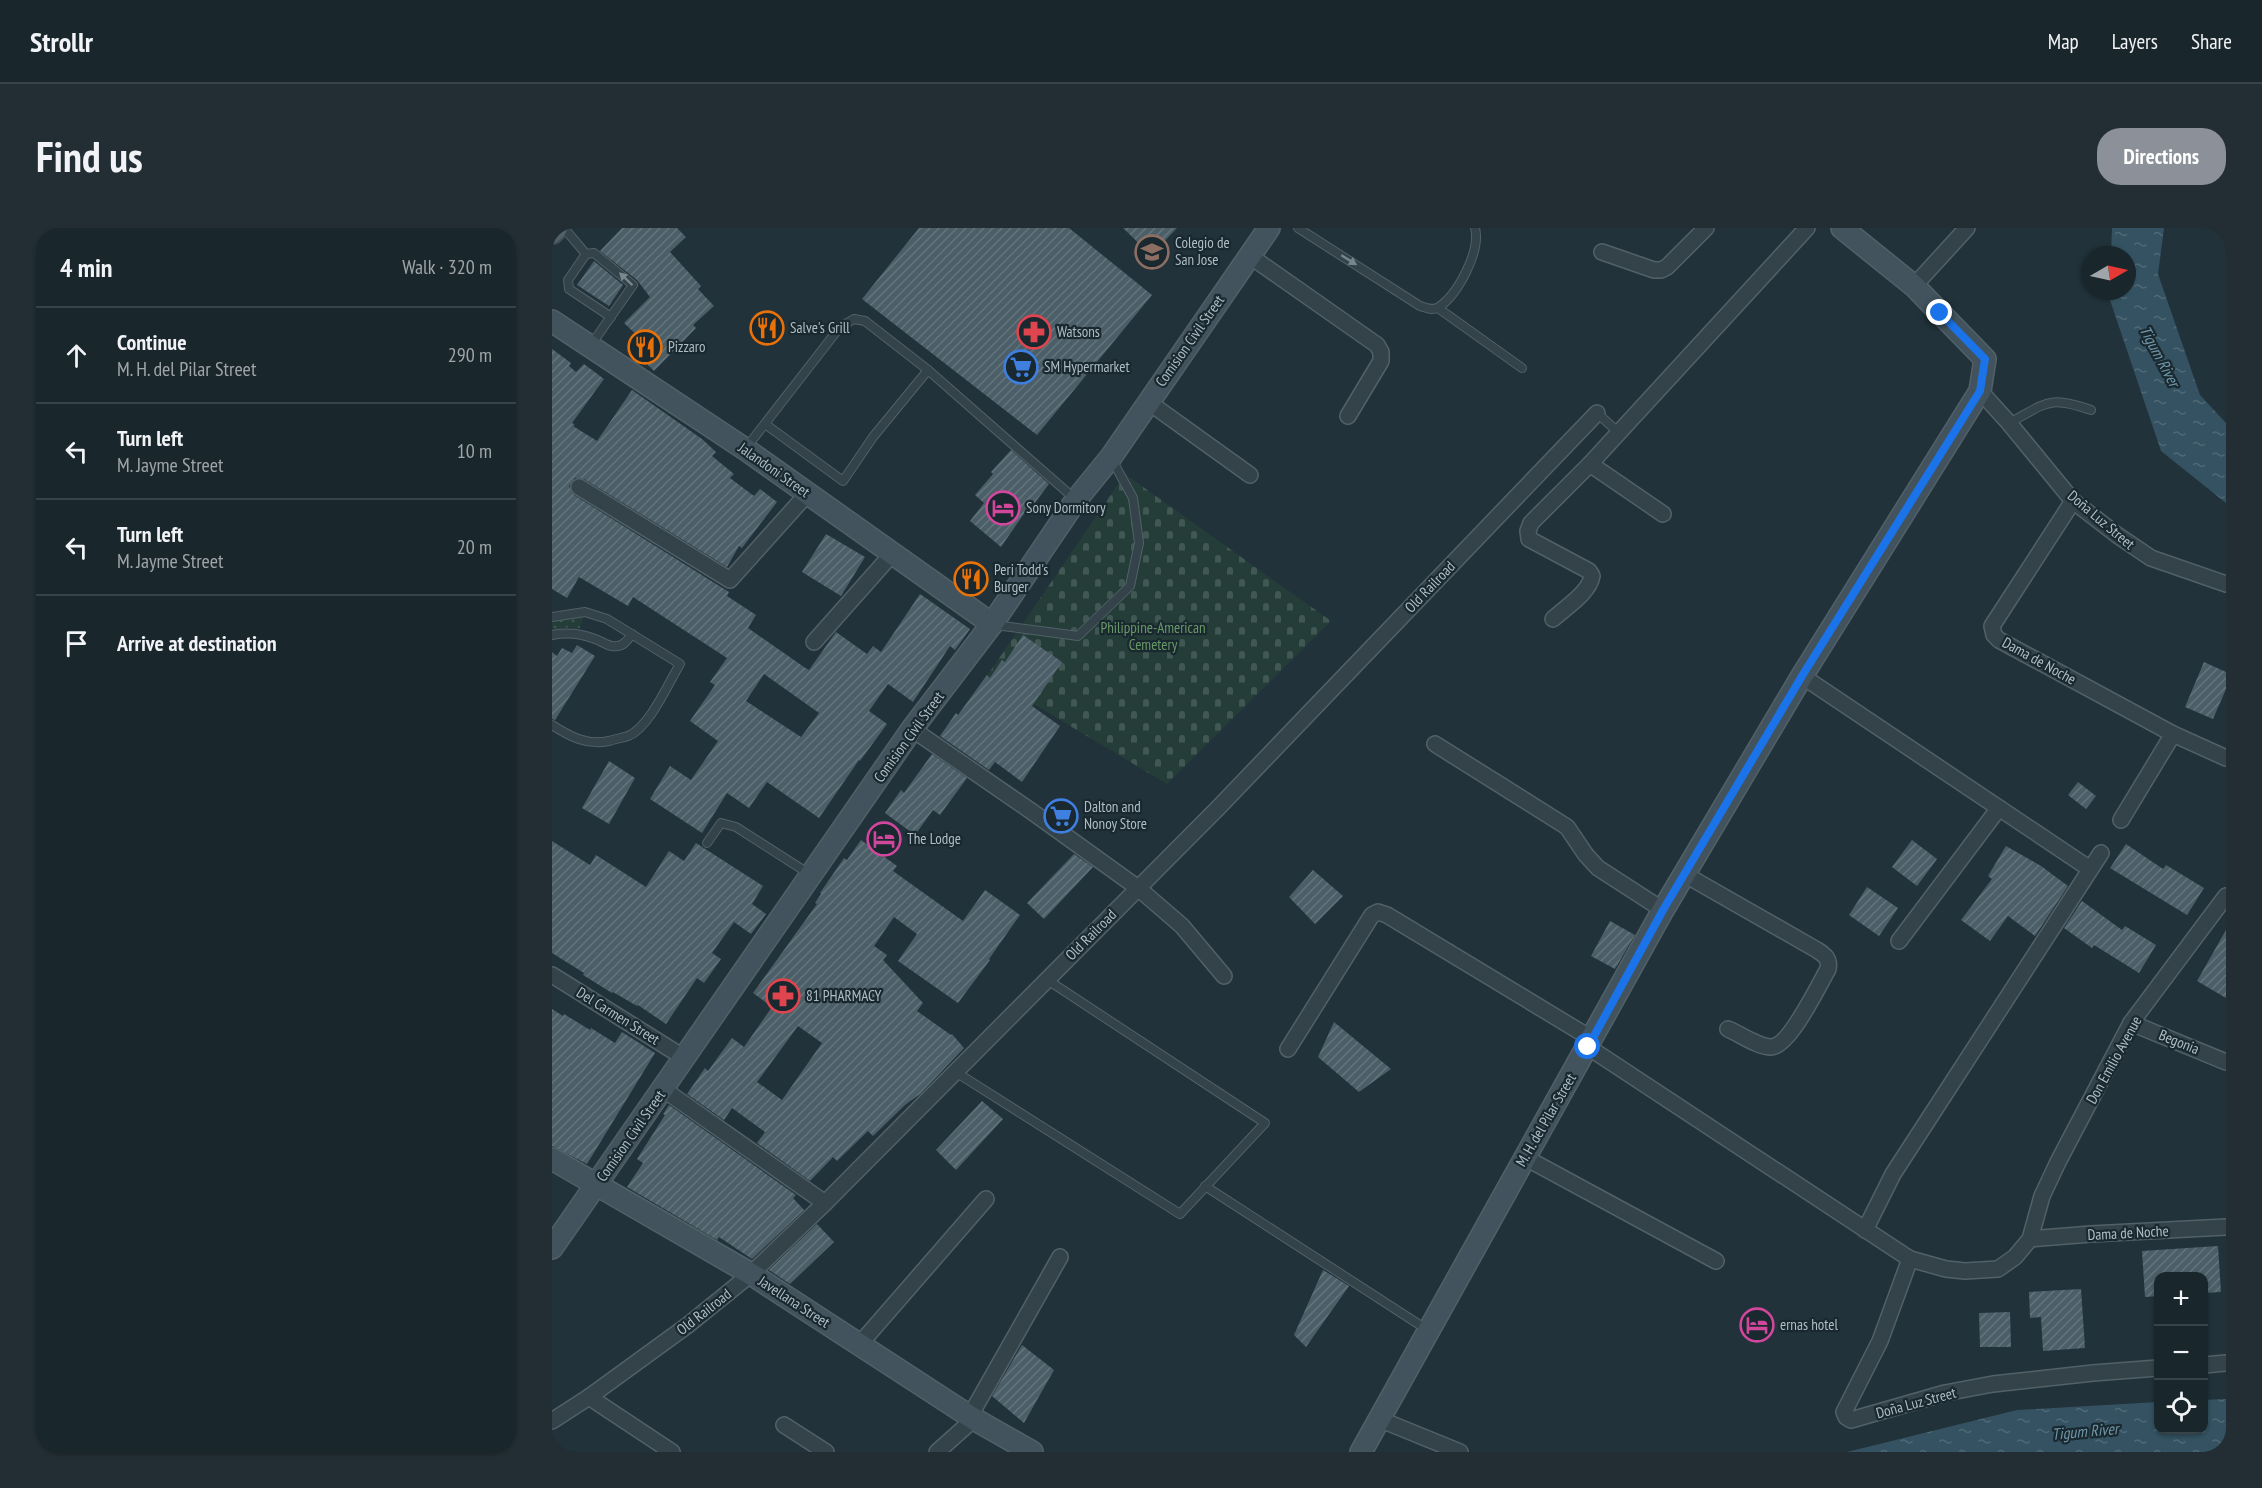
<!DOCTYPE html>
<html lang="en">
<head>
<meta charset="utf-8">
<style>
	body { margin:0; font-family:"PT Sans Narrow",sans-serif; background:#222e34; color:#f1f3f6 }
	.controls { position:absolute; right:18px; bottom:18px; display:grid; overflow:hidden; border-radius:12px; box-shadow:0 2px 4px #0004 }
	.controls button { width:54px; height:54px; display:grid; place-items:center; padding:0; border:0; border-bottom:2px solid #374348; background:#19262c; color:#f1f3f6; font:30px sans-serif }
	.compass { position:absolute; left:1530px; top:18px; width:54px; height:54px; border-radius:50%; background:#19262c; box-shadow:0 2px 4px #0004; rotate:81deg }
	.stop { position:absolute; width:18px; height:18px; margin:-14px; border:4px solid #1a73e8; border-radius:50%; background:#fff }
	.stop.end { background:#1a73e8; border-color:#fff; box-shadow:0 2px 6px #0008 }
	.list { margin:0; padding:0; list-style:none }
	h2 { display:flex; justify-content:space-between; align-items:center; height:78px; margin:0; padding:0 24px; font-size:26px }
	h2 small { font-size:20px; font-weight:400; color:#9fa5a9 }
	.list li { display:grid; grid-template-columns:39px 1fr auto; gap:18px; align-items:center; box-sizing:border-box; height:96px; padding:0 24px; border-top:2px solid #374348 }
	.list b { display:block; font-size:22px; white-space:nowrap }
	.list p { margin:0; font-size:20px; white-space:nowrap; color:#9fa5a9 }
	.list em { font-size:20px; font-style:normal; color:#9fa5a9 }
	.icon { flex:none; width:33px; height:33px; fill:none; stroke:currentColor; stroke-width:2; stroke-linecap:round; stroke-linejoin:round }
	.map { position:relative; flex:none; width:1674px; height:1224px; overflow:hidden; border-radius:24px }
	header { display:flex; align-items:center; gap:36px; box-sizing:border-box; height:84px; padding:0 30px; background:#19262c; border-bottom:2px solid #374348 }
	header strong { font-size:28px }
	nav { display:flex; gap:33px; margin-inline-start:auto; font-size:21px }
	.intro { display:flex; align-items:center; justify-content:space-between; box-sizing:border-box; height:144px; padding:0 36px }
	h1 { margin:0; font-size:42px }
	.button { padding:15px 27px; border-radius:24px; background:#8c9099; color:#fff; font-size:21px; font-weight:700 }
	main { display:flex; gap:36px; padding:0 36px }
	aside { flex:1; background:#19262c; border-radius:24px; box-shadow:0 2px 4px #0004 }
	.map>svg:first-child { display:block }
	.cemetery { fill:url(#cemetery-stones) }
	.garden { fill:url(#garden-dots) }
	.water { fill:url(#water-ripples) }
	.building { fill:url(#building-hatch); fill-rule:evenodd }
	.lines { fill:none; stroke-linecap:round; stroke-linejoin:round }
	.lane-casing { stroke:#526168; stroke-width:10 }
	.street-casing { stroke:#526168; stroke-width:18 }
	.secondary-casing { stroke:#526168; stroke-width:24 }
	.primary-casing { stroke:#414f56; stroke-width:26 }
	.lane { stroke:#34434a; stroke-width:8 }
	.street { stroke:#34434a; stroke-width:15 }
	.secondary { stroke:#42535d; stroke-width:21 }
	.primary { stroke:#52626a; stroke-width:22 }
	.oneway { fill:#78878e }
	.route { stroke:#1a73e8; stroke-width:8 }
	.labels { text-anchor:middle; stroke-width:4.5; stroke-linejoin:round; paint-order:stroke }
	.poi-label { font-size:15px; fill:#afbec6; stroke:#1a282f; text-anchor:start }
	.street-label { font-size:15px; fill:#afbec6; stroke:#1a282f }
	.park-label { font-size:15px; fill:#679866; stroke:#1a282f }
	.water-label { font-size:16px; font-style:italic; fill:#6f97aa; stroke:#1a282f }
</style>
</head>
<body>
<header>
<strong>Strollr</strong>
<nav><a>Map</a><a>Layers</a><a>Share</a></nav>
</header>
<div class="intro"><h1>Find us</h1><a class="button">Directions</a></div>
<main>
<aside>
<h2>4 min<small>Walk · 320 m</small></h2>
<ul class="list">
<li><svg class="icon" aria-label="ahead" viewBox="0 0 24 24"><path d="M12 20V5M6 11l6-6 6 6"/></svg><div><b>Continue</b><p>M. H. del Pilar Street</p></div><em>290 m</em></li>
<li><svg class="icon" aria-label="left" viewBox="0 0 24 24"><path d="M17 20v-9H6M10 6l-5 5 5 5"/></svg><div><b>Turn left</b><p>M. Jayme Street</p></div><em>10 m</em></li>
<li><svg class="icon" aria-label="left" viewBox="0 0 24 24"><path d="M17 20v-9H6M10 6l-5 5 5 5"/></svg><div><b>Turn left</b><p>M. Jayme Street</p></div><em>20 m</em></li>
<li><svg class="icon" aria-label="arrive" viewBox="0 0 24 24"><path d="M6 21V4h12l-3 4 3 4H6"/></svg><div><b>Arrive at destination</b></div></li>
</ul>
</aside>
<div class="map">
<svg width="1674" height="1224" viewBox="0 0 1674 1224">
	<defs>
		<pattern id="cemetery-stones" width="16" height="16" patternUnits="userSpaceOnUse" patternTransform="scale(1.5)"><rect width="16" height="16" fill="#243d39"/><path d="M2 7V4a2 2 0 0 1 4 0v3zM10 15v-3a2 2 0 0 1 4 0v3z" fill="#415754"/></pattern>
		<pattern id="garden-dots" width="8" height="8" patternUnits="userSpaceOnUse" patternTransform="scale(1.5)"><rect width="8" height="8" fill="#243d39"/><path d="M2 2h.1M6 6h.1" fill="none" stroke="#415754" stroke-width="1.8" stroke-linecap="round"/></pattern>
		<pattern id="water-ripples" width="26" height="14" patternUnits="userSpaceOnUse" patternTransform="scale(1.5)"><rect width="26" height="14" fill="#345261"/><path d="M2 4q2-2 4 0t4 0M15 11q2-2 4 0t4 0" fill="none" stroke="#4f6976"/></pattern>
		<pattern id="building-hatch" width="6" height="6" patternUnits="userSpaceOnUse" patternTransform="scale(1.5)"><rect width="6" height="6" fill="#4c5f68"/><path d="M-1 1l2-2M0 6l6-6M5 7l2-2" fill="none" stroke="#63747c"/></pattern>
	</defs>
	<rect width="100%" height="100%" fill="#21323a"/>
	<polygon class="cemetery" points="573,246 779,393 615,556 435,448"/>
	<polygon class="garden" points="32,388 27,401 17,399 0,403 0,392"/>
	<g class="water">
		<polygon points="1560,0 1612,0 1606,46 1648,167 1674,195 1674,275 1609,223 1558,72 1558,63 1575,63 1575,27 1559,27"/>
		<polygon points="1674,1171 1674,1224 1295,1224 1465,1182 1606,1174 1606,1202 1652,1202 1652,1172"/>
	</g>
	<g class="building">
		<polygon points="70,0 125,0 134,9 118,24 149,58 146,61 162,78 141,97 144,100 102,143 85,126 94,116 72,95 98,69 85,52 48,23"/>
		<polygon points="367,0 517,0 600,67 485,207 310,71"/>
		<polygon points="571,0 625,0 599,27"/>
		<polygon points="42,33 71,57 57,78 25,57"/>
		<path d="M0,121L19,135L17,138L24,144L32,136L52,151L20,195L23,197L21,198L45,213L80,162L150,211L164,224L160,228L182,246L178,250L202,268L208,261L225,274L190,320L187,318L175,339L32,251L23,250L17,258L22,267L177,364L175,368L204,387L196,400L252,439L257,442L284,404L315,426L321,418L329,424L368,366L418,401L403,422L398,418L361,474L336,456L317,483L335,496L308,533L307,532L267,590L215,554L197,580L175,565L150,605L98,571L118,538L139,552L166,513L138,493L163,457L158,454L175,430L81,369L76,378L27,349L15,370L0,361ZM212,446L267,485L249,509L194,473Z"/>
		<polygon points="459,222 497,256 482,276 480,274 449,319 418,293 432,275 423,267 441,246 439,244"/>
		<polygon points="274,306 313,329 289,368 250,344"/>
		<polygon points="471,407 510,434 480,478 508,498 470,554 443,534 437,542 388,508 404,485 406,487 435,447 438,450 450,432 453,434"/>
		<polygon points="25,417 43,428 3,492 0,491 0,424 5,428 10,420 20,425"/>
		<polygon points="1652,434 1674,444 1674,461 1661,491 1633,479"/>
		<polygon points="380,526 415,550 388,587 381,582 363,607 333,585 349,562 352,565"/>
		<polygon points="57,533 83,550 57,596 30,580"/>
		<polygon points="1526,554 1544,568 1534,581 1516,567"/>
		<path d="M309,612L345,638L341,643L411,693L433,662L468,687L437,731L438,732L406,775L346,733L365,706L342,689L322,718L335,727L331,732L371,775L365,783L399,807L400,806L412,820L368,866L353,877L321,908L316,903L285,933L281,929L258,953L205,915L213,904L180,880L172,892L135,866L153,840L156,843L180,810L192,819L220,779L201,765L265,676L263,675L269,666L268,665L292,630L295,632ZM246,798L270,815L230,872L205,854Z"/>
		<polygon points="1360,612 1385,631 1365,658 1340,639"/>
		<polygon points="0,613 38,637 44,627 94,659 117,623 132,633 144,615 211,658 200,676 214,686 199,706 182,694 160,725 169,731 152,755 145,750 114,796 86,777 85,778 61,764 60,765 31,747 32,745 0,725"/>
		<polygon points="1574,616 1611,641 1614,637 1652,660 1635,687 1558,640"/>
		<polygon points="1454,618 1489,638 1516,658 1483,708 1456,688 1438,713 1409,692 1440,651 1436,648"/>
		<polygon points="522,626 541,639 492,691 475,675"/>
		<polygon points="761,642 791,668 763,696 737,669"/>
		<polygon points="1315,659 1346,680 1327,708 1297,687"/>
		<polygon points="1530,673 1570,702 1573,698 1604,717 1587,745 1542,717 1540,720 1512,700"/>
		<polygon points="1058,693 1083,707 1063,741 1039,728"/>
		<polygon points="1674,702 1674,770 1645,753"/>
		<polygon points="0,781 11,788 12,786 38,802 39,800 63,815 70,804 103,825 35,936 0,918"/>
		<polygon points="782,794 839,841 807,864 766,829"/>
		<polygon points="430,873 451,891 404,942 384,922"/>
		<polygon points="117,877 244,967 241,970 252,982 200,1031 167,1009 165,1012 75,959 91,935 85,931 113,887 111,886"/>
		<polygon points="265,996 282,1014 238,1056 217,1042"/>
		<polygon points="1666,1018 1669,1064 1652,1065 1652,1048 1606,1048 1606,1068 1593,1069 1590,1023"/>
		<polygon points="771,1042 797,1058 754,1119 742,1107"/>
		<polygon points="1529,1061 1533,1120 1491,1123 1489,1089 1478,1090 1477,1064"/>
		<polygon points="1458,1084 1459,1119 1428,1119 1427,1085"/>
		<polygon points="470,1117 502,1142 472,1195 440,1168"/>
	</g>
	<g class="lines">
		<defs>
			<g id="lane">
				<polyline points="12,0 34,26"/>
				<path d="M746,0L868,78C875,80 881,83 887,79C906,66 929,23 923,0"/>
				<polyline points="34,26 42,25 81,57 39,117"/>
				<polyline points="34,26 16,52 17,61 59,89"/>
				<polyline points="886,80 970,140"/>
				<polyline points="1045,185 1066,204"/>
				<path d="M1457,195C1495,175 1496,167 1539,182"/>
				<polyline points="213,196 291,253 321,209 376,142"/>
				<polyline points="194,220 288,99 302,91 313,93 376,142 523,271"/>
				<path d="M0,389L33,384L55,391L128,436C116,456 97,500 76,508C70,510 63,511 57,513C35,518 17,508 0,497"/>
				<polyline points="443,397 526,408 578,358 587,315 581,270 559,230"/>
				<path d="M0,407C15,404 28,405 43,411C50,413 57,420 65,418C72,418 76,411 80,406"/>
				<polyline points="155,615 169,595 184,599 259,647"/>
				<polyline points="402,843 628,986 713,895 494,751"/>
				<polyline points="653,958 874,1101"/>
			</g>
			<g id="street">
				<polyline points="1050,24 1102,42 1109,42 1115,39 1154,0"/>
				<polyline points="698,28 825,117 829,124 829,133 796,188"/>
				<polyline points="1362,58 1415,0"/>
				<polyline points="1428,163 1457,195 1521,273 1565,307 1599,330 1674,356"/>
				<polyline points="595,173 698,247"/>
				<polyline points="1038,236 1111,286"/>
				<polyline points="27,259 178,352 256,265"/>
				<polyline points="1521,273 1440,398 1442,407 1447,412 1621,506 1674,530"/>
				<path d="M1001,391C1014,379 1037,365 1040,348L1037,343L977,311L976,303L979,295L1038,236L1255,0"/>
				<polyline points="262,414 341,325"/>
				<polyline points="1250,448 1538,641"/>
				<polyline points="360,501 479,583 586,660 630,698 672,748"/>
				<polyline points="883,516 1015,599 1034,627 1046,640 1111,682"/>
				<polyline points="1569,592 1621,506"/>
				<path d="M1132,646L1265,722C1273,727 1278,731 1276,741C1267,757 1237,819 1219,819C1206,819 1188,806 1176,801"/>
				<polyline points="1347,713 1447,580"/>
				<polyline points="0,747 131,829"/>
				<polyline points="1579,795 1674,834"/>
				<polyline points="1036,819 1358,1031 1394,1041 1413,1043 1446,1041 1463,1029 1478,1011 1490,968 1506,934 1579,795 1674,668"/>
				<polyline points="736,821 820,687 826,684 835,687 1040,811"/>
				<polyline points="111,861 273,975"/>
				<polyline points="972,929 1164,1033"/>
				<polyline points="1313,1002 1341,946 1549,625"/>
				<polyline points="1478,1011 1539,1006 1674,999"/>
				<polyline points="1358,1031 1328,1113 1292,1184 1294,1189 1299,1192 1393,1165 1441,1156 1541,1145 1606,1140"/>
				<polyline points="307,1117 434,971"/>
				<polyline points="1652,1137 1674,1135"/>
				<polyline points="37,1169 120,1224"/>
				<polyline points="418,1188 508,1029"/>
				<polyline points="827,1191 908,1224"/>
				<polyline points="0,1193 37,1169 136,1097 199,1046 273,975 666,580 1045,185"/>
				<polyline points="232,1197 274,1224"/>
				<polyline points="385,1224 422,1191"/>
			</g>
			<g id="secondary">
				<polyline points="0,93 193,221 440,396"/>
				<polyline points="0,931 199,1046 422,1191 480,1224"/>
				<polyline points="0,1020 360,501 440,396 524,272 559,229 717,0"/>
				<polyline points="809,1224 1111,682 1250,448 1428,163 1433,131 1362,58 1290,0"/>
			</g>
			<polyline id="primary" points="0,4 4,0"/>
		</defs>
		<use href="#lane" class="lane-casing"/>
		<use href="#street" class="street-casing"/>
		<use href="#secondary" class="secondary-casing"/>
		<use href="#primary" class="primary-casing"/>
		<use href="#lane" class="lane"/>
		<use href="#street" class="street"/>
		<use href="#secondary" class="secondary"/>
		<use href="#primary" class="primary"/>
	</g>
	<defs><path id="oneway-solid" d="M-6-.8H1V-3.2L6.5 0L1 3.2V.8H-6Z" transform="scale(1.5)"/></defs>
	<g class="oneway">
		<use href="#oneway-solid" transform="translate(797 32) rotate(32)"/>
		<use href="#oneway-solid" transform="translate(74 51) rotate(-136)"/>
	</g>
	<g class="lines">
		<polyline class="route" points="1036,819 1111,682 1250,448 1428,163 1433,131 1388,85"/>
	</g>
	<defs>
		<symbol id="university-ring" viewBox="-11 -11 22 22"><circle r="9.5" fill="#1a282f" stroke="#8d6e63" stroke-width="1.5"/><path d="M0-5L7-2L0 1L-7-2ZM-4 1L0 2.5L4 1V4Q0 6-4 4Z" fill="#8d6e63"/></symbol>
		<symbol id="restaurant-ring" viewBox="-11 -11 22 22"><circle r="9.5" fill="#1a282f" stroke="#e8710a" stroke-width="1.5"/><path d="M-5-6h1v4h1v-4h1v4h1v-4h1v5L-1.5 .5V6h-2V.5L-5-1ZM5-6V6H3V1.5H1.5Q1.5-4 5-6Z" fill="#e8710a"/></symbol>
		<symbol id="pharmacy-ring" viewBox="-11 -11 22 22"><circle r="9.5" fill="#1a282f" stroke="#e0444e" stroke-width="1.5"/><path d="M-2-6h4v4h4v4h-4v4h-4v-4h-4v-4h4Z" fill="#e0444e"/></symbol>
		<symbol id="supermarket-ring" viewBox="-11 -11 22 22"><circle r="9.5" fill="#1a282f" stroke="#3f7fe0" stroke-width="1.5"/><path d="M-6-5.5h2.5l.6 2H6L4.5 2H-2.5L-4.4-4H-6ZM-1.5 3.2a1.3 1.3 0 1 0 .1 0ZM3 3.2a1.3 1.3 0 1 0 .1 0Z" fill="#3f7fe0"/></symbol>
		<symbol id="hotel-ring" viewBox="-11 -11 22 22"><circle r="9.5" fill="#1a282f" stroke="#d1479c" stroke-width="1.5"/><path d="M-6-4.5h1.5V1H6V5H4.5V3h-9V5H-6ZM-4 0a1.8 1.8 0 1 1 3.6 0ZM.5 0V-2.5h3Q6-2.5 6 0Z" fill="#d1479c"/></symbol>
	</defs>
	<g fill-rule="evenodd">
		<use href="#university-ring" x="581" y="5" width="38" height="38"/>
		<use href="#restaurant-ring" x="196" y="81" width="38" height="38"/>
		<use href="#pharmacy-ring" x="463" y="85" width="38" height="38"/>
		<use href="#restaurant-ring" x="74" y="100" width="38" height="38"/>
		<use href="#supermarket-ring" x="450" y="120" width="38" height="38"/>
		<use href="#hotel-ring" x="432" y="261" width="38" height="38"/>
		<use href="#restaurant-ring" x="400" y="332" width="38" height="38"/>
		<use href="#supermarket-ring" x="490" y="569" width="38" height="38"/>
		<use href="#hotel-ring" x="313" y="592" width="38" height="38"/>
		<use href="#pharmacy-ring" x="212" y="749" width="38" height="38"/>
		<use href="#hotel-ring" x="1186" y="1078" width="38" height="38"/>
	</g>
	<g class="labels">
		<g class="poi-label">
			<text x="623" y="20">Colegio de<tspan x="623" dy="17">San Jose</tspan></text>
			<text x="238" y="105">Salve's Grill</text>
			<text x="505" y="109">Watsons</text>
			<text x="116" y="124">Pizzaro</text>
			<text x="492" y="144">SM Hypermarket</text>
			<text x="474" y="285">Sony Dormitory</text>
			<text x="442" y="347">Peri Todd's<tspan x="442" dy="17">Burger</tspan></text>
			<text x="532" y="584">Dalton and<tspan x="532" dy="17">Nonoy Store</tspan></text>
			<text x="355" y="616">The Lodge</text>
			<text x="254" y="773">81 PHARMACY</text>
			<text x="1228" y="1102">ernas hotel</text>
		</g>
		<g class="street-label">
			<text transform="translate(638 113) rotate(-55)" y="5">Comision Civil Street</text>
			<text transform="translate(222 242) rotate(35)" y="5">Jalandoni Street</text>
			<text transform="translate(1549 292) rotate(40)" y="5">Doña Luz Street</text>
			<text transform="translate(878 359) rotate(-46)" y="5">Old Railroad</text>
			<text transform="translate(1487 433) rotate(29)" y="5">Dama de Noche</text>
			<text transform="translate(357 509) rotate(-54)" y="5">Comision Civil Street</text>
			<text transform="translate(539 707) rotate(-45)" y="5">Old Railroad</text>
			<text transform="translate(66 788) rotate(32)" y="5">Del Carmen Street</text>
			<text transform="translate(1627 814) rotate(22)" y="5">Begonia</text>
			<text transform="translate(1562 832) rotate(-61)" y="5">Don Emilio Avenue</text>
			<text transform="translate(994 892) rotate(-60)" y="5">M. H. del Pilar Street</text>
			<text transform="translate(79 908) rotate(-55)" y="5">Comision Civil Street</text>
			<text transform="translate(1576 1005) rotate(-3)" y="5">Dama de Noche</text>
			<text transform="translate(242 1074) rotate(33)" y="5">Javellana Street</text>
			<text transform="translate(152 1084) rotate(-38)" y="5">Old Railroad</text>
			<text transform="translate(1364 1175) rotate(-15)" y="5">Doña Luz Street</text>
		</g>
		<g class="park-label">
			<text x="601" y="405">Philippine-American<tspan x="601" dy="17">Cemetery</tspan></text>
		</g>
		<g class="water-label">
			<text transform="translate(1608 128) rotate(62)" y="6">Tigum River</text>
			<text transform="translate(1533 1203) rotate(-5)" y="6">Tigum River</text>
		</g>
	</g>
</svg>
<div class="controls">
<button>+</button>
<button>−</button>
<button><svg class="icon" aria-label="locate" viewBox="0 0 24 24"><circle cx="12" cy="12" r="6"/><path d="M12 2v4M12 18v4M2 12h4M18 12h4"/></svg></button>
</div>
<svg class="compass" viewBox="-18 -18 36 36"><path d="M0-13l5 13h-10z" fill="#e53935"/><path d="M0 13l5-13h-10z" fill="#9fa5a9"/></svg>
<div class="stop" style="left:1036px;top:819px"></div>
<div class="stop end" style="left:1388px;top:85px"></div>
</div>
</main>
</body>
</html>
